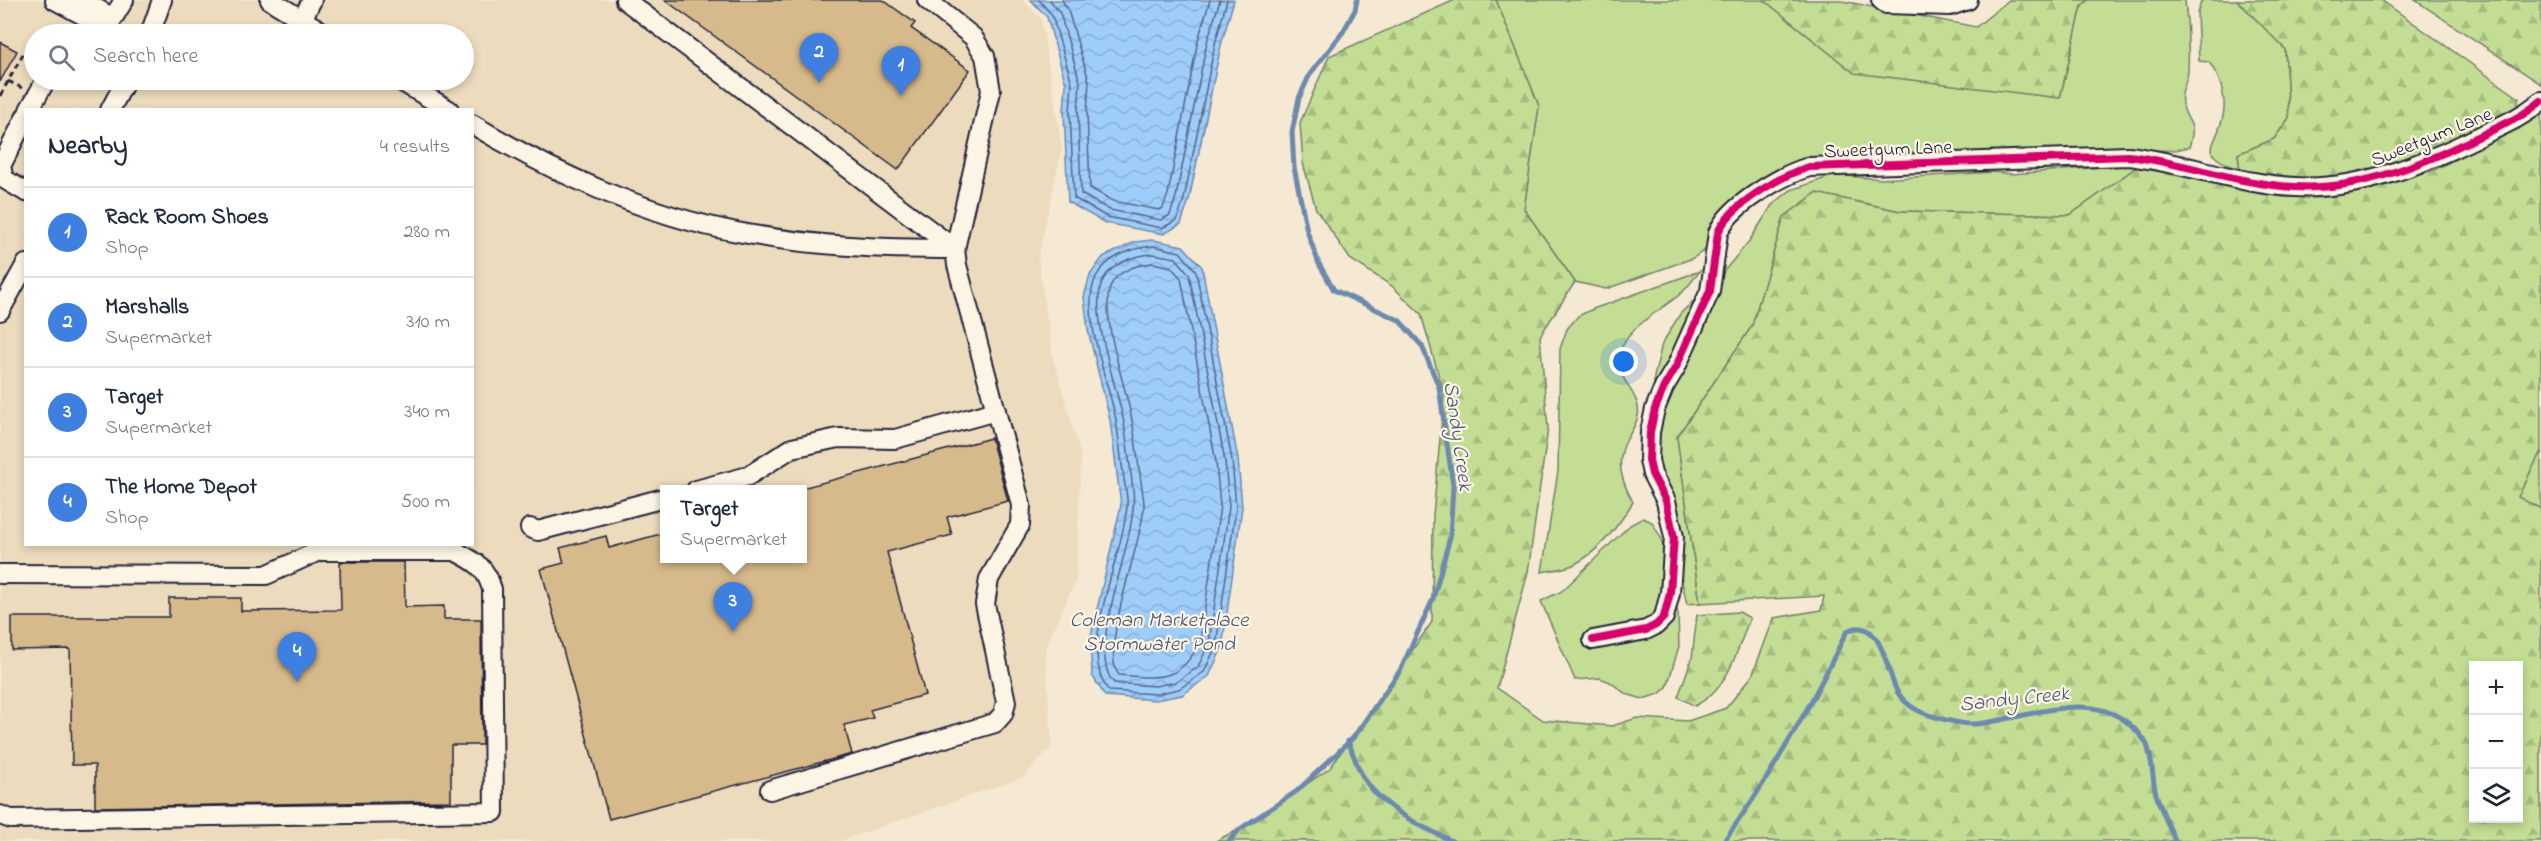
<!DOCTYPE html>
<html lang="en">
<head>
<meta charset="utf-8">
<style>
	body { margin:0; font-family:"Indie Flower",sans-serif; background:#f6f6f7; color:#1f2937 }
	.controls { position:absolute; right:18px; bottom:18px; display:grid; overflow:hidden; border-radius:0px; box-shadow:0 3px 9px #0003 }
	.controls button { width:54px; height:54px; display:grid; place-items:center; padding:0; border:0; border-bottom:2px solid #e0e1e3; background:#fff; color:#1f2937; font:30px sans-serif }
	.you { position:absolute; left:1624px; top:362px; width:21px; height:21px; margin:-15px; border:4px solid #fff; border-radius:50%; background:#1a73e8; box-shadow:0 0 0 9px #1a73e833 }
	.badge { display:grid; place-items:center; width:39px; height:39px; border-radius:50%; background:#ea580c; color:#fff; font-size:20px; font-weight:700 }
	.pin { position:absolute; translate:-50% -50px; filter:drop-shadow(0 2px 3px #0008) }
	.pin::after { content:''; position:absolute; top:32px; width:21px; height:18px; background:inherit; clip-path:polygon(0 0,100% 0,50% 100%) }
	.popup { position:absolute; left:660px; top:485px; width:147px; height:78px; box-sizing:border-box; display:grid; place-content:center; border-radius:0px; background:#fff; filter:drop-shadow(0 2px 4px #0005); font-size:20px; white-space:nowrap; color:#747a83 }
	.popup b { font-size:22px; color:#1f2937 }
	.popup::after { content:''; position:absolute; left:50%; top:100%; margin-left:-12px; border:12px solid transparent; border-top-color:#fff }
	.list { margin:0; padding:0; list-style:none }
	h2 { display:flex; justify-content:space-between; align-items:center; height:78px; margin:0; padding:0 24px; font-size:26px }
	h2 small { font-size:20px; font-weight:400; color:#747a83 }
	.list li { display:grid; grid-template-columns:39px 1fr auto; gap:18px; align-items:center; box-sizing:border-box; height:90px; padding:0 24px; border-top:2px solid #e0e1e3 }
	.list b { display:block; font-size:22px; white-space:nowrap }
	.list p { margin:0; font-size:20px; white-space:nowrap; color:#747a83 }
	.list em { font-size:20px; font-style:normal; color:#747a83 }
	.icon { flex:none; width:33px; height:33px; fill:none; stroke:currentColor; stroke-width:2; stroke-linecap:round; stroke-linejoin:round }
	.map { position:relative; flex:none; width:2541px; height:841px; overflow:hidden }
	.search { position:absolute; background:#fff; box-shadow:0 3px 9px #0003; left:24px; top:24px; width:450px; height:66px; display:flex; align-items:center; gap:15px; box-sizing:border-box; padding:0 21px; border-radius:33px; color:#747a83; font-size:22px }
	.panel { position:absolute; background:#fff; box-shadow:0 3px 9px #0003; left:24px; top:108px; width:450px; height:438px; border-radius:0px }
	.map>svg:first-child { display:block }
	.built { fill:#ecdbbd; fill-rule:evenodd }
	.grass { fill:#c3dd94; stroke:#728068; stroke-width:1.5 }
	.forest { fill:url(#forest-firs); stroke:#728068; stroke-width:1.5; fill-rule:evenodd }
	.water { fill:url(#water-waves); stroke:#6d89ae; stroke-width:1.5 }
	.lines { fill:none; stroke-linecap:round; stroke-linejoin:round }
	.shore { stroke:#546687; stroke-width:1.5 }
	.stream { stroke:#6d89ae; stroke-width:5 }
	.building { fill:#d7ba8b; stroke:#22223b; stroke-width:1.5 }
	.minor-casing { stroke:#22223b; stroke-width:22 }
	.path { stroke:#22223b; stroke-width:3; stroke-dasharray:6 4.5; stroke-linecap:butt }
	.minor { stroke:#fcf5e5; stroke-width:18 }
	.cycleway-casing { stroke:#fcf5e5; stroke-width:11 }
	.cycleway { stroke:#d6006c; stroke-width:8 }
	.labels { text-anchor:middle; stroke-width:4.5; stroke-linejoin:round; paint-order:stroke }
	.street-label { font-size:20px; fill:#22223b; stroke:#fcf5e5 }
	.water-label { font-size:21px; font-style:italic; fill:#485574; stroke:#fcf5e5 }
</style>
</head>
<body>
<div class="map">
<svg width="2541" height="841" viewBox="0 0 2541 841">
	<defs>
		<pattern id="forest-firs" width="22" height="20" patternUnits="userSpaceOnUse" patternTransform="scale(1.5)"><rect width="22" height="20" fill="#c3dd94"/><path d="M5 1l3.5 6h-7zM16 11l3.5 6h-7z" fill="#a7bd80"/></pattern>
		<pattern id="water-waves" width="16" height="10" patternUnits="userSpaceOnUse" patternTransform="scale(1.5)"><rect width="16" height="10" fill="#9fcdfa"/><path d="M0 5q4-4 8 0t8 0" fill="none" stroke="#89b0d7"/></pattern>
	</defs>
	<rect width="100%" height="100%" fill="#f5e9d3"/>
	<filter id="ink" filterUnits="userSpaceOnUse"><feTurbulence type="fractalNoise" baseFrequency=".0167" numOctaves="2"/><feDisplacementMap in="SourceGraphic" scale="12" xChannelSelector="R" yChannelSelector="G"/><feConvolveMatrix kernelMatrix="1 2 1 2 8 2 1 2 1" color-interpolation-filters="sRGB"/></filter>
	<g filter="url(#ink)">
		<path class="built" d="M0,0H1023L1041,19L1062,149L1038,258L1053,357L1081,456L1076,580L1045,648L1052,746L1024,777L840,841H0ZM34,34H464V80H34ZM26,110H472V544H26ZM664,490H802V558H664Z"/>
		<g class="grass">
			<path d="M1496,0H1764L1854,72L2060,98L2082,6L2088,0H2185C2188,23 2189,48 2188,71C2187,84 2178,94 2183,107C2189,126 2197,123 2189,147L2175,150L2040,151L1785,166L1757,186L1731,232L1693,258L1606,289L1575,282L1524,209L1539,106Z"/>
			<path d="M2202,0H2237L2285,49L2289,118L2274,139L2238,154L2240,170C2195,152 2216,149 2223,116C2227,98 2220,77 2209,62L2199,61L2197,13Z"/>
			<polygon points="2141,164 2070,215 1900,211 1816,193 1784,217 1752,326 1677,437 1700,603 1687,604 1670,528 1655,502 1650,479 1654,428 1654,377 1662,344 1680,314 1724,271 1750,240 1772,205 1791,190 1835,175 1882,179 1993,172 2012,174"/>
			<path d="M1700,271C1693,279 1687,289 1679,295C1659,312 1619,331 1619,361C1619,382 1642,396 1638,416C1636,425 1630,433 1626,441C1615,463 1622,482 1633,502C1619,525 1600,551 1575,564C1566,569 1552,570 1542,572L1558,471L1560,349L1567,329L1578,316L1593,309Z"/>
			<polygon points="2541,451 2541,509 2517,497"/>
			<polygon points="1643,518 1652,522 1661,538 1678,614 1679,646 1667,687 1659,694 1643,699 1626,694 1610,682 1600,678 1575,680 1541,601 1562,591 1630,525"/>
		</g>
		<g class="forest">
			<path d="M1455,0H1496L1539,106L1524,209L1575,282L1540,336L1548,428L1528,572L1497,688L1543,720L1612,726L1637,718L1688,721L1726,708L1752,676L1774,618L1821,610L1824,596L1700,603L1677,437L1752,326L1784,217L1816,193L1900,211L2070,215L2141,164L2355,191L2434,170L2541,115V451L2518,497L2541,509V841H1216L1252,822L1330,768L1432,622L1433,516L1444,394L1421,314L1392,286L1350,259L1316,209L1303,163L1300,123L1329,56ZM2474,666H2518V818H2474Z"/>
			<polygon points="1764,0 1837,0 1976,27 2009,0 2088,0 2082,6 2060,98 1854,73"/>
			<polygon points="2237,0 2381,0 2519,98 2515,111 2433,150 2389,165 2318,182 2276,180 2240,170 2238,154 2274,139 2289,118 2285,49"/>
			<polygon points="2415,0 2541,0 2541,84"/>
			<path d="M1739,612L1750,618C1736,652 1730,687 1695,706L1678,697L1692,658L1697,615Z"/>
		</g>
		<g class="water">
			<polygon points="1031,0 1234,0 1221,45 1189,200 1181,224 1164,234 1105,223 1068,202 1064,111 1066,84 1047,17"/>
			<polygon points="1153,240 1183,246 1202,267 1238,459 1242,507 1222,648 1209,676 1182,695 1156,700 1105,696 1092,675 1090,640 1121,505 1110,420 1088,330 1084,297 1090,275 1103,257 1135,242"/>
		</g>
		<g class="lines">
			<g class="shore">
				<polyline points="1039,0 1052,15 1072,83 1070,111 1074,198 1107,217 1162,228 1177,220 1184,199 1215,44 1227,0"/>
				<polyline points="1050,0 1060,13 1080,82 1078,112 1081,194 1110,210 1161,220 1170,215 1176,197 1207,42 1220,0"/>
				<polyline points="1062,0 1068,10 1089,81 1087,112 1090,188 1113,201 1159,210 1163,208 1168,194 1198,40 1210,0"/>
				<path d="M1153,246L1180,252L1196,271L1232,460L1236,507L1216,646L1204,672L1179,689L1156,694L1109,691C1075,650 1124,555 1127,506C1128,497 1125,487 1124,479C1121,459 1119,439 1116,420C1109,382 1079,313 1096,277C1106,257 1132,248 1153,246Z"/>
				<path d="M1153,254L1176,258L1189,274L1225,461L1229,507L1209,643L1198,667L1176,682L1155,686L1114,683C1083,650 1140,537 1133,490C1130,466 1127,441 1123,418C1116,384 1088,310 1103,280C1112,263 1135,255 1153,254Z"/>
				<path d="M1153,263L1171,267L1181,278L1216,462L1220,506L1200,641C1181,683 1159,678 1119,675C1098,652 1143,540 1144,506C1144,500 1143,494 1142,488C1138,464 1136,439 1131,415C1125,385 1099,312 1111,285C1117,271 1138,264 1153,263Z"/>
			</g>
			<g class="stream">
				<path d="M1348,741C1353,753 1357,768 1365,780C1383,808 1423,828 1452,841"/>
				<polyline points="1229,841 1240,829 1297,791 1354,737 1400,671 1433,599 1450,537 1453,486 1439,387 1422,346 1399,320 1334,290 1319,264 1307,231 1294,167 1292,132 1299,98 1310,74 1343,32 1355,10 1357,0"/>
				<path d="M1724,841C1772,775 1812,704 1847,631C1883,613 1887,677 1898,693C1908,708 1923,714 1939,718C1951,721 1963,725 1975,724C2023,720 2087,688 2129,724C2136,730 2143,736 2147,745C2153,760 2152,779 2156,794C2161,810 2169,826 2175,841"/>
			</g>
		</g>
		<g class="building">
			<polygon points="665,0 883,0 915,23 911,28 970,70 898,170"/>
			<polygon points="0,42 17,51 0,82"/>
			<polygon points="991,438 1008,501 947,517 952,535 887,552 925,695 870,710 873,718 844,725 852,754 609,819 541,569 564,563 560,548 606,536 609,548 664,533 664,558 802,558 802,488"/>
			<polygon points="340,562 404,562 405,607 444,606 444,619 481,619 482,745 451,745 451,801 95,807 95,765 72,765 70,649 12,650 12,617 169,617 169,598 241,598 241,611 341,610"/>
		</g>
		<g class="lines">
			<defs>
				<g id="minor">
					<polyline points="55,0 107,28 124,0"/>
					<polyline points="82,0 113,18"/>
					<polyline points="270,0 326,34"/>
					<polyline points="625,0 955,249 991,91 985,56 973,37 927,0"/>
					<polyline points="1881,0 1886,4 1950,6 1968,0"/>
					<polyline points="302,20 312,0"/>
					<polyline points="150,34 162,0"/>
					<polyline points="399,80 449,110"/>
					<polyline points="29,110 46,80"/>
					<polyline points="110,110 126,80"/>
					<polyline points="26,116 1,166 4,179 26,192"/>
					<path d="M472,124C551,172 646,215 737,232C809,246 882,249 955,249L957,265L1021,505L1020,525L989,579L985,604L1006,702L1003,714L995,723L770,790"/>
					<polyline points="0,311 26,264"/>
					<polyline points="696,490 748,476 792,448 838,438 895,439 996,411"/>
					<polyline points="530,528 538,531 664,498"/>
					<polyline points="0,574 266,575 319,551 455,551 454,544"/>
					<path d="M1593,640L1646,630L1656,625L1664,617L1670,593L1674,537L1666,501L1652,474L1649,460L1650,432L1655,409L1664,387L1676,367L1710,291L1718,233C1728,206 1782,175 1809,167L2128,156C2184,162 2241,185 2295,187C2360,191 2425,163 2482,135C2503,125 2524,116 2541,101"/>
					<path d="M0,815L11,819L494,812L492,589C485,566 476,562 455,551"/>
				</g>
			</defs>
			<use href="#minor" class="minor-casing"/>
			<g class="path">
				<polyline points="8,81 22,88"/>
				<polyline points="0,96 23,54"/>
			</g>
			<use href="#minor" class="minor"/>
			<defs>
				<path id="cycleway" d="M1593,640L1646,630L1656,625L1664,617L1670,593L1674,537L1666,501L1652,474L1649,460L1650,432L1655,409L1664,387L1676,367L1710,291L1718,233C1728,206 1782,175 1809,167L2128,156C2184,162 2241,185 2295,187C2360,191 2425,163 2482,135C2503,125 2524,116 2541,101"/>
			</defs>
			<use href="#cycleway" class="cycleway-casing"/>
			<use href="#cycleway" class="cycleway"/>
		</g>
	</g>
	<g class="labels">
		<g class="street-label">
			<text transform="translate(2431 136) rotate(-22)" y="7">Sweetgum Lane</text>
			<text transform="translate(1888 148) rotate(-2)" y="7">Sweetgum Lane</text>
		</g>
		<g class="water-label">
			<text transform="translate(1459 436) rotate(82)" y="7">Sandy Creek</text>
			<text x="1159" y="626">Coleman Marketplace<tspan x="1159" dy="24">Stormwater Pond</tspan></text>
			<text transform="translate(2014 698) rotate(-6)" y="7">Sandy Creek</text>
		</g>
	</g>
</svg>
<div class="controls">
<button>+</button>
<button>−</button>
<button><svg class="icon" aria-label="layers" viewBox="0 0 24 24"><path d="M12 4l9 5-9 5-9-5zM3 14l9 5 9-5"/></svg></button>
</div>
<div class="you"></div>
<div class="pin badge" style="left:901px;top:96px;background:#3f7fe0">1</div>
<div class="pin badge" style="left:819px;top:83px;background:#3f7fe0">2</div>
<div class="pin badge" style="left:733px;top:632px;background:#3f7fe0">3</div>
<div class="popup"><b>Target</b>Supermarket</div>
<div class="pin badge" style="left:297px;top:682px;background:#3f7fe0">4</div>
<div class="search"><svg class="icon" aria-label="search" viewBox="0 0 24 24"><circle cx="10" cy="10" r="6"/><path d="M15 15l6 6"/></svg>Search here</div>
<section class="panel">
<h2>Nearby<small>4 results</small></h2>
<ul class="list">
<li><span class="badge" style="background:#3f7fe0">1</span><div><b>Rack Room Shoes</b><p>Shop</p></div><em>280 m</em></li>
<li><span class="badge" style="background:#3f7fe0">2</span><div><b>Marshalls</b><p>Supermarket</p></div><em>310 m</em></li>
<li><span class="badge" style="background:#3f7fe0">3</span><div><b>Target</b><p>Supermarket</p></div><em>340 m</em></li>
<li><span class="badge" style="background:#3f7fe0">4</span><div><b>The Home Depot</b><p>Shop</p></div><em>500 m</em></li>
</ul>
</section>
</div>
</body>
</html>
